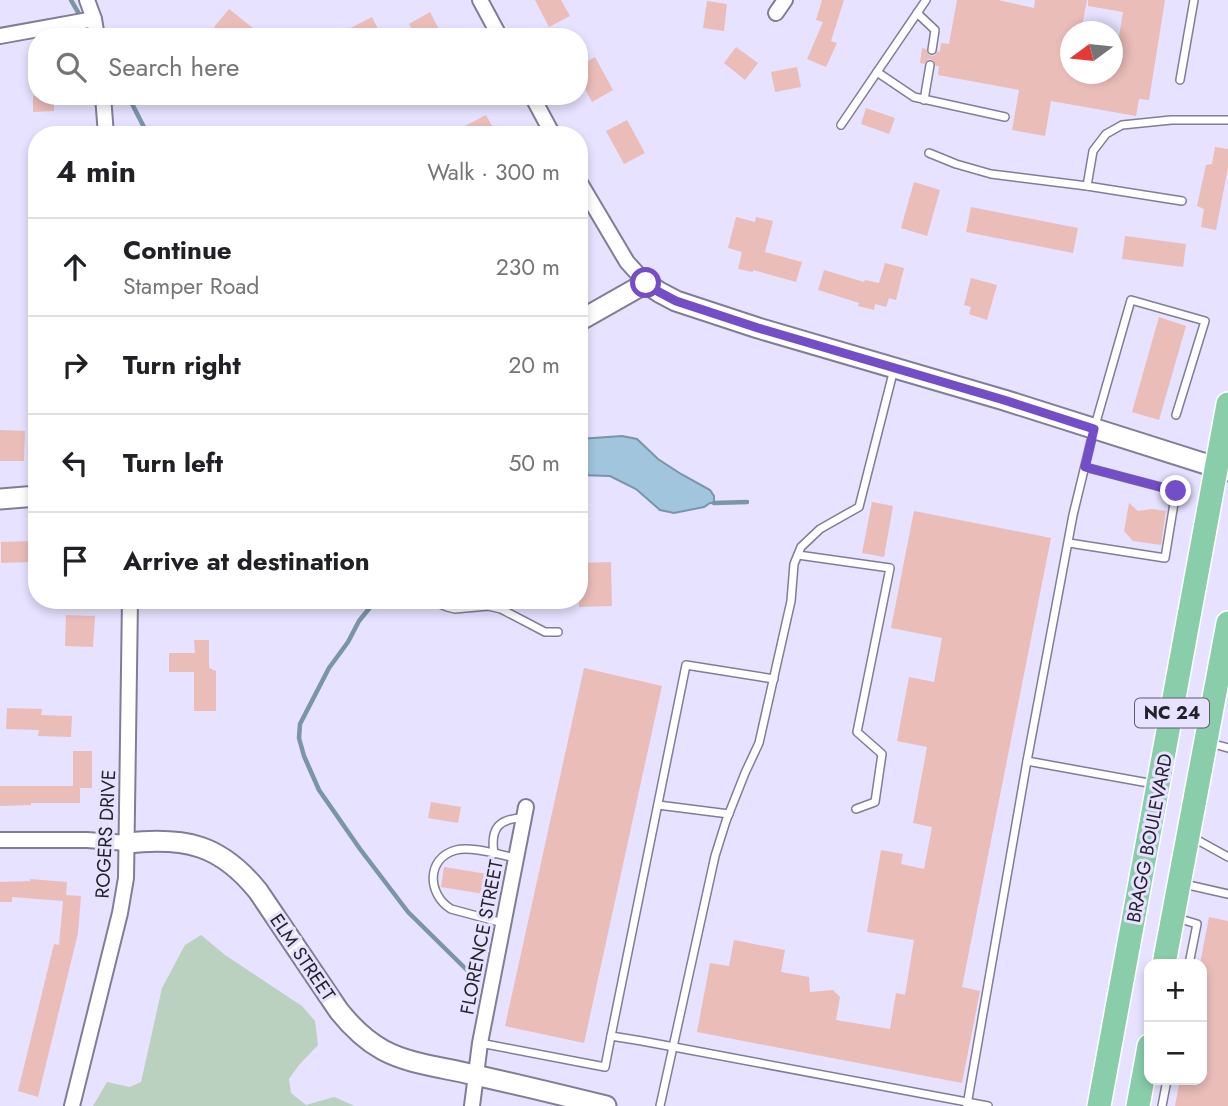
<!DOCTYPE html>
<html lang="en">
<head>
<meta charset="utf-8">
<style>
	body { margin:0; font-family:Jost,sans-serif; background:#f2f2f2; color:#202124 }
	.controls { position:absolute; right:21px; bottom:21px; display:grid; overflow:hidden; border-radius:14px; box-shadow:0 4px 10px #0003 }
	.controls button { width:63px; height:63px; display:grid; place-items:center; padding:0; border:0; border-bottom:2px solid #e0e0e0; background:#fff; color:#202124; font:35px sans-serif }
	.compass { position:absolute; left:1060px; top:21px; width:63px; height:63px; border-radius:50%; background:#fff; box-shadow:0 4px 10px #0003; rotate:255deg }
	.stop { position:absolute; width:21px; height:21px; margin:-16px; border:5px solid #744ec7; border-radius:50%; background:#fff }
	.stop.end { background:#744ec7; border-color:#fff; box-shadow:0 2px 7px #0008 }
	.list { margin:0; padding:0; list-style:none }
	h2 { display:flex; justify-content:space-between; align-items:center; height:91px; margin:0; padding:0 28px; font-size:30px }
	h2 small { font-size:23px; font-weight:400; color:#757577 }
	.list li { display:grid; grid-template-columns:46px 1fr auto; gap:21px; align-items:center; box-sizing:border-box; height:98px; padding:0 28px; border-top:2px solid #e0e0e0 }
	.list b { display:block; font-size:26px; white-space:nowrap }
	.list p { margin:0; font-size:23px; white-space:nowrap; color:#757577 }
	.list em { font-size:23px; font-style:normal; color:#757577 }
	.icon { flex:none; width:38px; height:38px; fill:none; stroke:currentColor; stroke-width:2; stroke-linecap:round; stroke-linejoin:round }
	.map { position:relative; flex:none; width:1228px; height:1106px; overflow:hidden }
	.search { position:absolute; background:#fff; box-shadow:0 4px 10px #0003; left:28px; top:28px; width:560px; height:77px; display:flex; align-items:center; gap:18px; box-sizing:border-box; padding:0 24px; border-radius:28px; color:#757577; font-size:26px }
	.panel { position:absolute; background:#fff; box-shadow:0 4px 10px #0003; left:28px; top:126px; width:560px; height:483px; border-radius:28px }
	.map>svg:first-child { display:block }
	.green { fill:#bad1bf }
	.water { fill:#a0c5dd; stroke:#7a94a8; stroke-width:2 }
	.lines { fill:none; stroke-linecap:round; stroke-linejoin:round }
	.stream { stroke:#7a94a8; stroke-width:4.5 }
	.building { fill:#eabdb9 }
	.lane-casing { stroke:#807d96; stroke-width:10 }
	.street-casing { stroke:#807d96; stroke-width:18 }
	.secondary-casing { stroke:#807d96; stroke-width:23 }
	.primary-casing { stroke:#fff; stroke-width:26 }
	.lane { stroke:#fff; stroke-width:7 }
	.street { stroke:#fff; stroke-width:14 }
	.secondary { stroke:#fff; stroke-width:19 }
	.primary { stroke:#89cdaa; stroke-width:23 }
	.route { stroke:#744ec7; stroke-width:9 }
	.labels { text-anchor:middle; stroke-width:6; stroke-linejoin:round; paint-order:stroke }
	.shield { fill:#e6e2ff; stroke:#5e5c6b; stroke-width:2 }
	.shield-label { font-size:18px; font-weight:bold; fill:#23222c }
	.street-label { font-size:19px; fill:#23222c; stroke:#e6e2ff }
</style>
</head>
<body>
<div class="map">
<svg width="1228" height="1106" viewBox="0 0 1228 1106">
	<rect width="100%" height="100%" fill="#e6e2ff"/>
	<polygon class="green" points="201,935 225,955 302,1006 315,1021 318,1045 299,1065 289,1079 291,1093 306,1105 334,1097 355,1106 93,1106 107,1082 130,1087 141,1082 162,988 185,945"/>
	<polygon class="water" points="622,436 637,439 658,459 681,474 710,490 714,496 714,503 710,503 704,507 674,513 660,510 636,489 610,476 579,475 579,439"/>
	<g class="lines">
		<g class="stream">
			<polyline points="71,0 82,19"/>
			<polyline points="128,96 148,135"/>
			<polyline points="714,503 747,502"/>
			<polyline points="376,600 359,621 348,642 329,668 300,724 299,738 304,756 319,790 360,849 408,912 474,977"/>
		</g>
	</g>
	<g class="building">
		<polygon points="535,0 561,0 570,16 549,27"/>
		<polygon points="822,0 844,0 831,41 837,43 826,67 807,59 823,22 816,20"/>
		<polygon points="957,0 998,0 1034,8 1035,0 1087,0 1081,32 1070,32 1070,74 1113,74 1123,12 1088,6 1088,0 1165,0 1149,100 1139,99 1136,116 1051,101 1045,136 1012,130 1019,90 938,75 939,66 936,66 933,60 929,59 924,64 920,63 922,48 926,49 929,55 934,56 938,51 940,52 941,43 949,44"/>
		<polygon points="707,1 727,4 724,31 703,28"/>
		<polygon points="229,9 264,37 226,37 214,27"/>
		<polygon points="430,12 443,37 416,37 409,24"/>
		<polygon points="372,17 382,37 333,37"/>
		<polygon points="736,47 758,63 745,80 724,63"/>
		<polygon points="595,57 613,90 592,102 579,78 579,66"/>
		<polygon points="797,67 801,87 775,92 771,72"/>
		<polygon points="33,96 54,96 54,111 33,112"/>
		<polygon points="866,108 895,118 889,134 861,124"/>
		<polygon points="486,115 497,135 470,135 465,126"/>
		<polygon points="627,120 645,153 624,164 606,131"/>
		<polygon points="1215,147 1228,149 1228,167 1216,230 1201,227 1204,209 1197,206 1206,165 1212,164"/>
		<polygon points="914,182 940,190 927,236 901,228"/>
		<polygon points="971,207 1078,228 1073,253 966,232"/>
		<polygon points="736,217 755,222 756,217 773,221 765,252 802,262 796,282 753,270 753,272 738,269 742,252 728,248"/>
		<polygon points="1125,236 1186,244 1183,267 1122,259"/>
		<polygon points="885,263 904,268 896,300 889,298 886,307 875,304 874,310 858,306 859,303 818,290 824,270 864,282 865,280 879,283"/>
		<polygon points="971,278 997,285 987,320 969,314 971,307 964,305"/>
		<polygon points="1159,317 1186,326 1159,420 1132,412"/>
		<polygon points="0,430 25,431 24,461 0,461"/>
		<polygon points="872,502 893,506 884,557 862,553"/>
		<polygon points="1129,503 1138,511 1152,509 1166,511 1161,545 1133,541 1124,531"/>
		<polygon points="914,511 1051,538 962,987 980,991 962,1083 697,1032 710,963 729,966 734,940 785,950 781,972 809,977 810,992 833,990 840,997 836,1020 890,1029 896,993 905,995 914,940 867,932 881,850 903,854 901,864 924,869 932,827 913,823 927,747 897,741 909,677 934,682 942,638 891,628"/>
		<polygon points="32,541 33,562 1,563 1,542"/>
		<polygon points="611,562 612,606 579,607 579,563"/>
		<polygon points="66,615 95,616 93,647 65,646"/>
		<polygon points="194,640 209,640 209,668 216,671 216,711 194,711 194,672 169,672 169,653 195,653"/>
		<polygon points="584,668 662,686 584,1043 505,1026"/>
		<polygon points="7,708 42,709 41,715 72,716 71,737 38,736 39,730 6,729"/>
		<polygon points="73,751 92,751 92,788 80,788 80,803 31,803 31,805 0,806 0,786 73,786"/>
		<polygon points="431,802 461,807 458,823 428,818"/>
		<polygon points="444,867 487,874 484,894 441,887"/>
		<polygon points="30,879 67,882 66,895 81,896 78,933 38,1097 18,1091 54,944 59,945 63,901 12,897 12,902 0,902 0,882 30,881"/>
		<polygon points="1209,917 1228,921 1228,1106 1175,1106 1180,1080 1202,1080 1202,964 1200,964"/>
	</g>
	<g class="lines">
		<defs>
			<g id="lane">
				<polyline points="917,13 935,30 932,50"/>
				<polyline points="877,72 914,97 1005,117"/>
				<polyline points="1180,80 1194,0"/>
				<polyline points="924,100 930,65"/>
				<polyline points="841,125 926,0"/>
				<polyline points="929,153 956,164 991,174 1087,186"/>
				<polyline points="1182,201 1087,186 1093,151 1106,134 1122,125 1171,120 1228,120"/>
				<polyline points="1069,543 1165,558 1176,491 1085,467"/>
				<polyline points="798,555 890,568 857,732 882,754 875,802 856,809"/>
				<polyline points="430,600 447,607 455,609 488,606 501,609 545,632 558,632"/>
				<polyline points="1210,743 1228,748"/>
				<polyline points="1027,761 1073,515 1094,429 1131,300 1205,321 1176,415"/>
				<polyline points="658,805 729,814"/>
				<polyline points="1192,837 1228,857"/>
				<path d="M494,854C490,828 499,818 524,818"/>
				<polyline points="1184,884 1228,894"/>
				<polyline points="1177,918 1197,924 1189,964"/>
				<path d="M503,923L451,909C427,894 426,858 456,850C472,846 500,855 516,858"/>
				<polyline points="611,1036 686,665 774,679"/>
				<polyline points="480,1043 605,1067 611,1036 642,1041 988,1106"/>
				<polyline points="967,1105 1027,761 1154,784"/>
				<polyline points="660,1106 715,856 726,821 745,773 759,743 791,601 794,564 801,547 820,529 859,507 894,369"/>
				<polyline points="1162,1106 1167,1080"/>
			</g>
			<g id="street">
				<polyline points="87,0 94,19 97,37"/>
				<polyline points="480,0 500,37"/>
				<polyline points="776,13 785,0"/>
				<polyline points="0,36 94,19"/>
				<polyline points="103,96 106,135"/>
				<polyline points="532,96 553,135"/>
				<polyline points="579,181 627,262 646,283"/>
				<polyline points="0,840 87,840 127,843"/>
				<polyline points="72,1106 120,913 126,878 130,600"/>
				<polyline points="472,1106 480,1043 526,807"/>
			</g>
			<g id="secondary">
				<polyline points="579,321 646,283 659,292 676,301 758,328 1004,400 1228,471"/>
				<polyline points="0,499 37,496"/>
				<path d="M127,843C185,837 220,844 258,891L339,1011C351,1026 365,1040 383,1050C409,1064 441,1067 470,1074C516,1084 561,1095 606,1106"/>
			</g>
			<g id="primary">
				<polyline points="1164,964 1228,623"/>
				<polyline points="1099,1106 1228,404"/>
				<polyline points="1138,1106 1149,1046"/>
			</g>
		</defs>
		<use href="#lane" class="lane-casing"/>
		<use href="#street" class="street-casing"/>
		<use href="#secondary" class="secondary-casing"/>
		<use href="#primary" class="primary-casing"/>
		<use href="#lane" class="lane"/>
		<use href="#street" class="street"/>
		<use href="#secondary" class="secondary"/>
		<use href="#primary" class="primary"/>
	</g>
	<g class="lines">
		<polyline class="route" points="646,283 659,292 676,301 758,328 1004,400 1094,429 1085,467 1176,491"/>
	</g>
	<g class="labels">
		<rect class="shield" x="1135" y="698.5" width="74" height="29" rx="5"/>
		<g class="shield-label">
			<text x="1172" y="719">NC 24</text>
		</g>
		<g class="street-label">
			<text transform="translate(105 834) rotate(-87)" y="7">ROGERS DRIVE</text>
			<text transform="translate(1149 838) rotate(-79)" y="7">BRAGG BOULEVARD</text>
			<text transform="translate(481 937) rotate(-79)" y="7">FLORENCE STREET</text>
			<text transform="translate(303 957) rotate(56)" y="7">ELM STREET</text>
		</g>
	</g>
</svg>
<div class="controls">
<button>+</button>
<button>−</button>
</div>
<svg class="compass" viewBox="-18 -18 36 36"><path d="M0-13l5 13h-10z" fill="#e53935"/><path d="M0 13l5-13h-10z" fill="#757577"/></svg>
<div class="stop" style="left:646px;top:283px"></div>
<div class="stop end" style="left:1176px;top:491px"></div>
<div class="search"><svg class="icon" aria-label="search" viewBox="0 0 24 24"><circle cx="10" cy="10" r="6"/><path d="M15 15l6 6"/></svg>Search here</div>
<section class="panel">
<h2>4 min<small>Walk · 300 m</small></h2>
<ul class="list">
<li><svg class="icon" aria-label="ahead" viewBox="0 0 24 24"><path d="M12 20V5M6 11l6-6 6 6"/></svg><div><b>Continue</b><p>Stamper Road</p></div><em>230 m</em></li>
<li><svg class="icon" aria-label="right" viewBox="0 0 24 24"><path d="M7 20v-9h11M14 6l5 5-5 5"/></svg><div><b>Turn right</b></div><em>20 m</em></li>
<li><svg class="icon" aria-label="left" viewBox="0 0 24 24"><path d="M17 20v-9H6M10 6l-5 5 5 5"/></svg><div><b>Turn left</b></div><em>50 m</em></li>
<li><svg class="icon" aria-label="arrive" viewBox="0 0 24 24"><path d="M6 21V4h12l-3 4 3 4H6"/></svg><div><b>Arrive at destination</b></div></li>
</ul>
</section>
</div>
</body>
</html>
